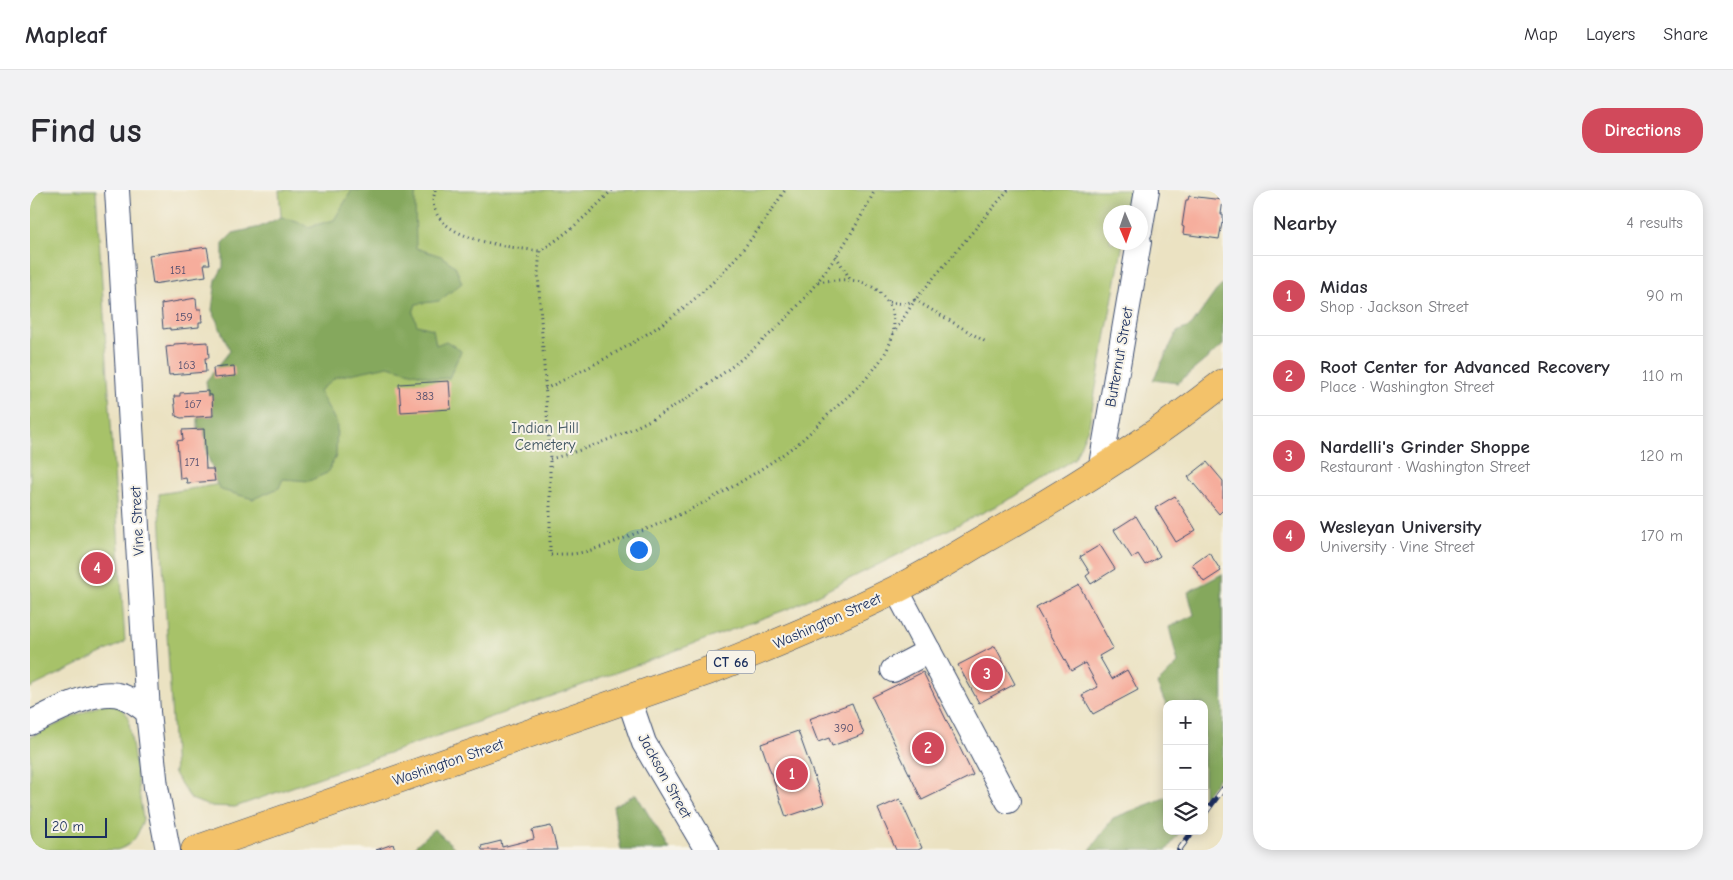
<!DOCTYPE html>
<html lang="en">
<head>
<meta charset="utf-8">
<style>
	body { margin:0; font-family:"Comic Neue",sans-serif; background:#f2f2f3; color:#2b2b33 }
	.controls { position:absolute; right:15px; bottom:15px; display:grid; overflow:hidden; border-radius:10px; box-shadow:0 2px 12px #0003 }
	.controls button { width:45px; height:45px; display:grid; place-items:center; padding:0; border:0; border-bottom:1px solid #e1e1e2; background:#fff; color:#2b2b33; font:25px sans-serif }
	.compass { position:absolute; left:1073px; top:15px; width:45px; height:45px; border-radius:50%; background:#fff; box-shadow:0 2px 12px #0003; rotate:178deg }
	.scale { position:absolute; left:15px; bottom:12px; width:62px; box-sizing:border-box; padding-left:5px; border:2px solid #1b2f5e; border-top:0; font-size:14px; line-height:18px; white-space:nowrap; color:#1b2f5e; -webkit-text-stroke:4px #f7f3e8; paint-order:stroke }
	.you { position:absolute; left:608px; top:359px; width:18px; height:18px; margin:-12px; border:4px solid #fff; border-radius:50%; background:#1a73e8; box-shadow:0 0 0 8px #1a73e833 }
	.badge { display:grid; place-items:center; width:32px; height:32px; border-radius:50%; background:#d1495b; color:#fff; font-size:16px; font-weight:700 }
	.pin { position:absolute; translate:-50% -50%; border:2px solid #fff; box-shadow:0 1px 5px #0006 }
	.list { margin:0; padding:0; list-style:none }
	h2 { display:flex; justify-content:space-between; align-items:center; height:65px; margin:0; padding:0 20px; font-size:21px }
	h2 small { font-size:16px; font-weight:400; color:#7c7c81 }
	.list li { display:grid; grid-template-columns:32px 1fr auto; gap:15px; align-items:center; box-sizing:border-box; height:80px; padding:0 20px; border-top:1px solid #e1e1e2 }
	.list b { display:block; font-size:19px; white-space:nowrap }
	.list p { margin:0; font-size:16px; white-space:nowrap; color:#7c7c81 }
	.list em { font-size:16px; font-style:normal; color:#7c7c81 }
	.icon { flex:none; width:28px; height:28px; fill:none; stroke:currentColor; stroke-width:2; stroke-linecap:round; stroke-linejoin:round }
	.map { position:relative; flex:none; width:1193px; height:660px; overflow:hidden; border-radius:20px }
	header { display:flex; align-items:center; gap:30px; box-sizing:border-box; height:70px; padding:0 25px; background:#fff; border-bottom:1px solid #e1e1e2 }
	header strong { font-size:24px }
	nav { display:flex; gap:28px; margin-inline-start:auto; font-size:18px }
	.intro { display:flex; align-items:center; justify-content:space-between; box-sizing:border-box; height:120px; padding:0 30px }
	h1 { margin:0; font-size:35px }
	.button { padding:12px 22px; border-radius:20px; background:#d1495b; color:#fff; font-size:18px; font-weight:700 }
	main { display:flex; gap:30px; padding:0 30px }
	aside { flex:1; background:#fff; border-radius:20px; box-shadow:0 2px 12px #0003 }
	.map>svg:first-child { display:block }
	.green { fill:#a7c269; stroke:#617864 }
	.forest { fill:#85a85d; stroke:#506c5e }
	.building { fill:#f6ad9c }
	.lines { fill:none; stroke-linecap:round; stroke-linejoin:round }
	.minor-casing { stroke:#3a4a6d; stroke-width:26 }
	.highway-casing { stroke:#3a4a6d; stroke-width:29 }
	.path { stroke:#3a4a6d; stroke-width:3; stroke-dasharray:1 4; stroke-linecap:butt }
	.minor { stroke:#fff; stroke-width:24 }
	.highway { stroke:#f3c26a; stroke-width:28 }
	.rail-casing { stroke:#1b2f5e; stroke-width:5.5 }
	.rail { stroke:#f7f3e8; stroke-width:4; stroke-dasharray:11; stroke-linecap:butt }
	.labels { text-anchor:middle; stroke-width:4; stroke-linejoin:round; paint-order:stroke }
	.number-label { font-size:12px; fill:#524e6e }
	.shield { fill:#f7f3e8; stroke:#5d6a87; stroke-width:1 }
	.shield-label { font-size:14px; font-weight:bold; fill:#1b2f5e }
	.street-label { font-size:15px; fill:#1b2f5e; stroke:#f7f3e8 }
	.park-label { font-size:15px; fill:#3e5461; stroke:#f7f3e8 }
</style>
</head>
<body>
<header>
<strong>Mapleaf</strong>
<nav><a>Map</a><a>Layers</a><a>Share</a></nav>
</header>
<div class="intro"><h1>Find us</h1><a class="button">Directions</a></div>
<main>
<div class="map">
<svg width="1193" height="660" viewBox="0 0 1193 660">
	<rect width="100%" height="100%" fill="#f7f3e8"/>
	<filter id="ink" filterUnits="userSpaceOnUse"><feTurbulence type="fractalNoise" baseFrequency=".02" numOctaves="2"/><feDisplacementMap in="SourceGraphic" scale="10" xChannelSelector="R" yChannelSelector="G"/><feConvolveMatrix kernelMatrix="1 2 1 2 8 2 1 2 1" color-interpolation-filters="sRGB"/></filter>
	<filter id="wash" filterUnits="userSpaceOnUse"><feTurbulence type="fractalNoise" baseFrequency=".0096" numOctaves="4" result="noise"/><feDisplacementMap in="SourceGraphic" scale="20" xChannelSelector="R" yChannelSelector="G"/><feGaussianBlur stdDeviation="1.12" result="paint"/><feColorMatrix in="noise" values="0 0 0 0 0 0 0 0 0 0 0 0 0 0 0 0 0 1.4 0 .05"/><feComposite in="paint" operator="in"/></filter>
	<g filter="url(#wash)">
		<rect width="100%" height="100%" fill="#ebe2c2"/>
		<g class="green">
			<polygon points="0,0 66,0 95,452 0,498"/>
			<polygon points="249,0 1100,0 1097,22 1080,22 1080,52 1093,53 1059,235 1045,268 984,307 763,417 547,497 205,617 179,616 161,609 143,582 145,583 129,304 271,281"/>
			<path d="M74,513L89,515L98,526L113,629C108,646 104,654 87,660H0V547Z"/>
		</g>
		<g class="forest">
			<polygon points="322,0 386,0 385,9 386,58 411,66 425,76 432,93 409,111 386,114 383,123 387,135 403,139 406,155 416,151 431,161 419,188 407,189 358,176 306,187 289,201 307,234 306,266 297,283 279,291 253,289 249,298 223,309 191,300 185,291 183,279 177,265 174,239 168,239 168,227 183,226 182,205 178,205 176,191 200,161 182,120 186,90 193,77 193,53 203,43 230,37 251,27 267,31 278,37 304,30"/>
			<polygon points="1193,94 1193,155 1148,193 1123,190 1147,142 1161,136 1186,101"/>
			<polygon points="1192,384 1193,582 1174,608 1174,514 1137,514 1137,517 1127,494 1148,473 1139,437 1164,425 1158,402"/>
			<polygon points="606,604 640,660 591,660 583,616"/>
			<polygon points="1137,607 1137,641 1150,641 1137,660 1060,660 1083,628"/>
			<polygon points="404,639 424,657 424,660 385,660 384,657"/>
		</g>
		<g id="blocks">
			<g class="building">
				<polygon points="1159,6 1193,10 1191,24 1193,24 1193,34 1192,33 1189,49 1153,44 1154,37 1152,36 1156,10 1158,10"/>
				<polygon points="177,57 180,74 174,74 176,86 123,94 119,65"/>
				<polygon points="166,108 167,119 171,119 172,132 169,132 169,137 140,140 140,138 133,139 131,114"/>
				<polygon points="178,152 179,168 175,168 176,182 139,185 136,157 144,156 144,154"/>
				<polygon points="204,176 205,186 184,188 183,178"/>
				<polygon points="419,191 421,219 371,222 369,194"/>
				<polygon points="178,201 178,205 182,205 183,226 151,228 146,226 144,206 150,206 150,203"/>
				<polygon points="174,239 176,279 183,279 185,291 157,293 156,288 150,289 147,251 153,250 152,240"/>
				<polygon points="1177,272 1193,291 1193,320 1189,324 1158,287"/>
				<polygon points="1145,306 1166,340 1146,352 1125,318"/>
				<polygon points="1106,326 1130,366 1115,375 1108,364 1102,368 1084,340"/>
				<polygon points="1070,355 1085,379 1061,394 1056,386 1060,383 1050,367"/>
				<polygon points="1179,362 1191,381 1174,392 1162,374"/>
				<polygon points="1049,395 1083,458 1069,466 1082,489 1097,480 1108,500 1063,524 1052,505 1068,497 1055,473 1041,481 1006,418"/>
				<polygon points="965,456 985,494 949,513 928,475"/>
				<polygon points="893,482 943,585 892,610 842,507"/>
				<polygon points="822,513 834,544 802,556 799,548 788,552 779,529"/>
				<polygon points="768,541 794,614 756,627 731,554"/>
				<polygon points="870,609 892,658 888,660 866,660 848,619"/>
				<polygon points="521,636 527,660 452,660 451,656 471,651 472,657 504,649 502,640"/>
				<polygon points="363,654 365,660 346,660"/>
			</g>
		</g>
	</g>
	<g filter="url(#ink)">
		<use href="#blocks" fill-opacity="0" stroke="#3a4a6d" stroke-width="1"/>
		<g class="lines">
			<defs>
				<g id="minor">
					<polyline points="87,0 118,522 126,597 138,660"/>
					<polyline points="1110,41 1117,0"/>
					<polyline points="1070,281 1109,52"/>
					<polyline points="866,399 978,611"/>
					<polyline points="863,480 899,461"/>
					<polyline points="599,509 614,553 677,660"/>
					<path d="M0,533C23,523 66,497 92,506C101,509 110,516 118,522"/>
				</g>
				<path id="highway" d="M165,660L678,481C741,456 804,430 865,400C895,385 924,367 953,350C1037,303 1118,252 1193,193"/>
			</defs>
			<use href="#minor" class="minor-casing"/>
			<use href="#highway" class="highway-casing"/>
			<g class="path">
				<path d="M405,0C405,3 403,8 403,12C407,51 480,57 510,61"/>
				<path d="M582,0C560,23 536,45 510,61L508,83L520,269V365C528,364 535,364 543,364C564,361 585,352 604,344C661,322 714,293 763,257C777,247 789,233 802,221C830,195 888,148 853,106C836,86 810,89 787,92"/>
				<polyline points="806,66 820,89"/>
				<polyline points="859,112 875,114 885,110 978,0"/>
				<polyline points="863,144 885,110 956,152"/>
				<path d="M515,199C575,170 635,139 682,93C711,65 734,33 755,0"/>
				<path d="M520,269C602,248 679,201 741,143C749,135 758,127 765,119C796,84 825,41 845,0"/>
			</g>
			<use href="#minor" class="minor"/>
			<use href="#highway" class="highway"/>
			<defs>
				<g id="rail">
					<polyline points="1174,625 1193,599"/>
					<polyline points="1149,660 1163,641"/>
				</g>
			</defs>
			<use href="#rail" class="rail-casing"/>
			<use href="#rail" class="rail"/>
		</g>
	</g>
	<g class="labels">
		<g class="number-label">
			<text x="148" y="84">151</text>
			<text x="154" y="131">159</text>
			<text x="157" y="179">163</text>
			<text x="395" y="210">383</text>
			<text x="163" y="218">167</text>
			<text x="162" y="276">171</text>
			<text x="814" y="542">390</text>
		</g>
		<rect class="shield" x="677" y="460.5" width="48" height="23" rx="4"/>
		<g class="shield-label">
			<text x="701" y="477">CT 66</text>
		</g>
		<g class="street-label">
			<text transform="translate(1089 167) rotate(-80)" y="5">Butternut Street</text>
			<text transform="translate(107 331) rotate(-93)" y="5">Vine Street</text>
			<text transform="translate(797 431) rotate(-24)" y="5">Washington Street</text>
			<text transform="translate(418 572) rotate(-19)" y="5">Washington Street</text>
			<text transform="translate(635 586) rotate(61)" y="5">Jackson Street</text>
		</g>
		<g class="park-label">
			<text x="515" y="243">Indian Hill<tspan x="515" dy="17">Cemetery</tspan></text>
		</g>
	</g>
</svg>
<div class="controls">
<button>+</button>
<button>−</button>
<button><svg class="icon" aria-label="layers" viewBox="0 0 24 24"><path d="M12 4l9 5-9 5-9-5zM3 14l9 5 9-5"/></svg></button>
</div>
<svg class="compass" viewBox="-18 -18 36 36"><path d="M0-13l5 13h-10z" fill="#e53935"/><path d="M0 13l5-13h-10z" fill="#7c7c81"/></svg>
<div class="scale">20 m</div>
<div class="you"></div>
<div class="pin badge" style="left:762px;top:584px">1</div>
<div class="pin badge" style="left:898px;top:558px">2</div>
<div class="pin badge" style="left:957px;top:484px">3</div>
<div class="pin badge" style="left:67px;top:378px">4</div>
</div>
<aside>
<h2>Nearby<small>4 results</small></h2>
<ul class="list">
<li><span class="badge">1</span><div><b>Midas</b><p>Shop · Jackson Street</p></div><em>90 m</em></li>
<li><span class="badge">2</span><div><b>Root Center for Advanced Recovery</b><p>Place · Washington Street</p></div><em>110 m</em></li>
<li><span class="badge">3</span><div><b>Nardelli's Grinder Shoppe</b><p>Restaurant · Washington Street</p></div><em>120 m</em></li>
<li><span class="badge">4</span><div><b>Wesleyan University</b><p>University · Vine Street</p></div><em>170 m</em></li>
</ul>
</aside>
</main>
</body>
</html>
